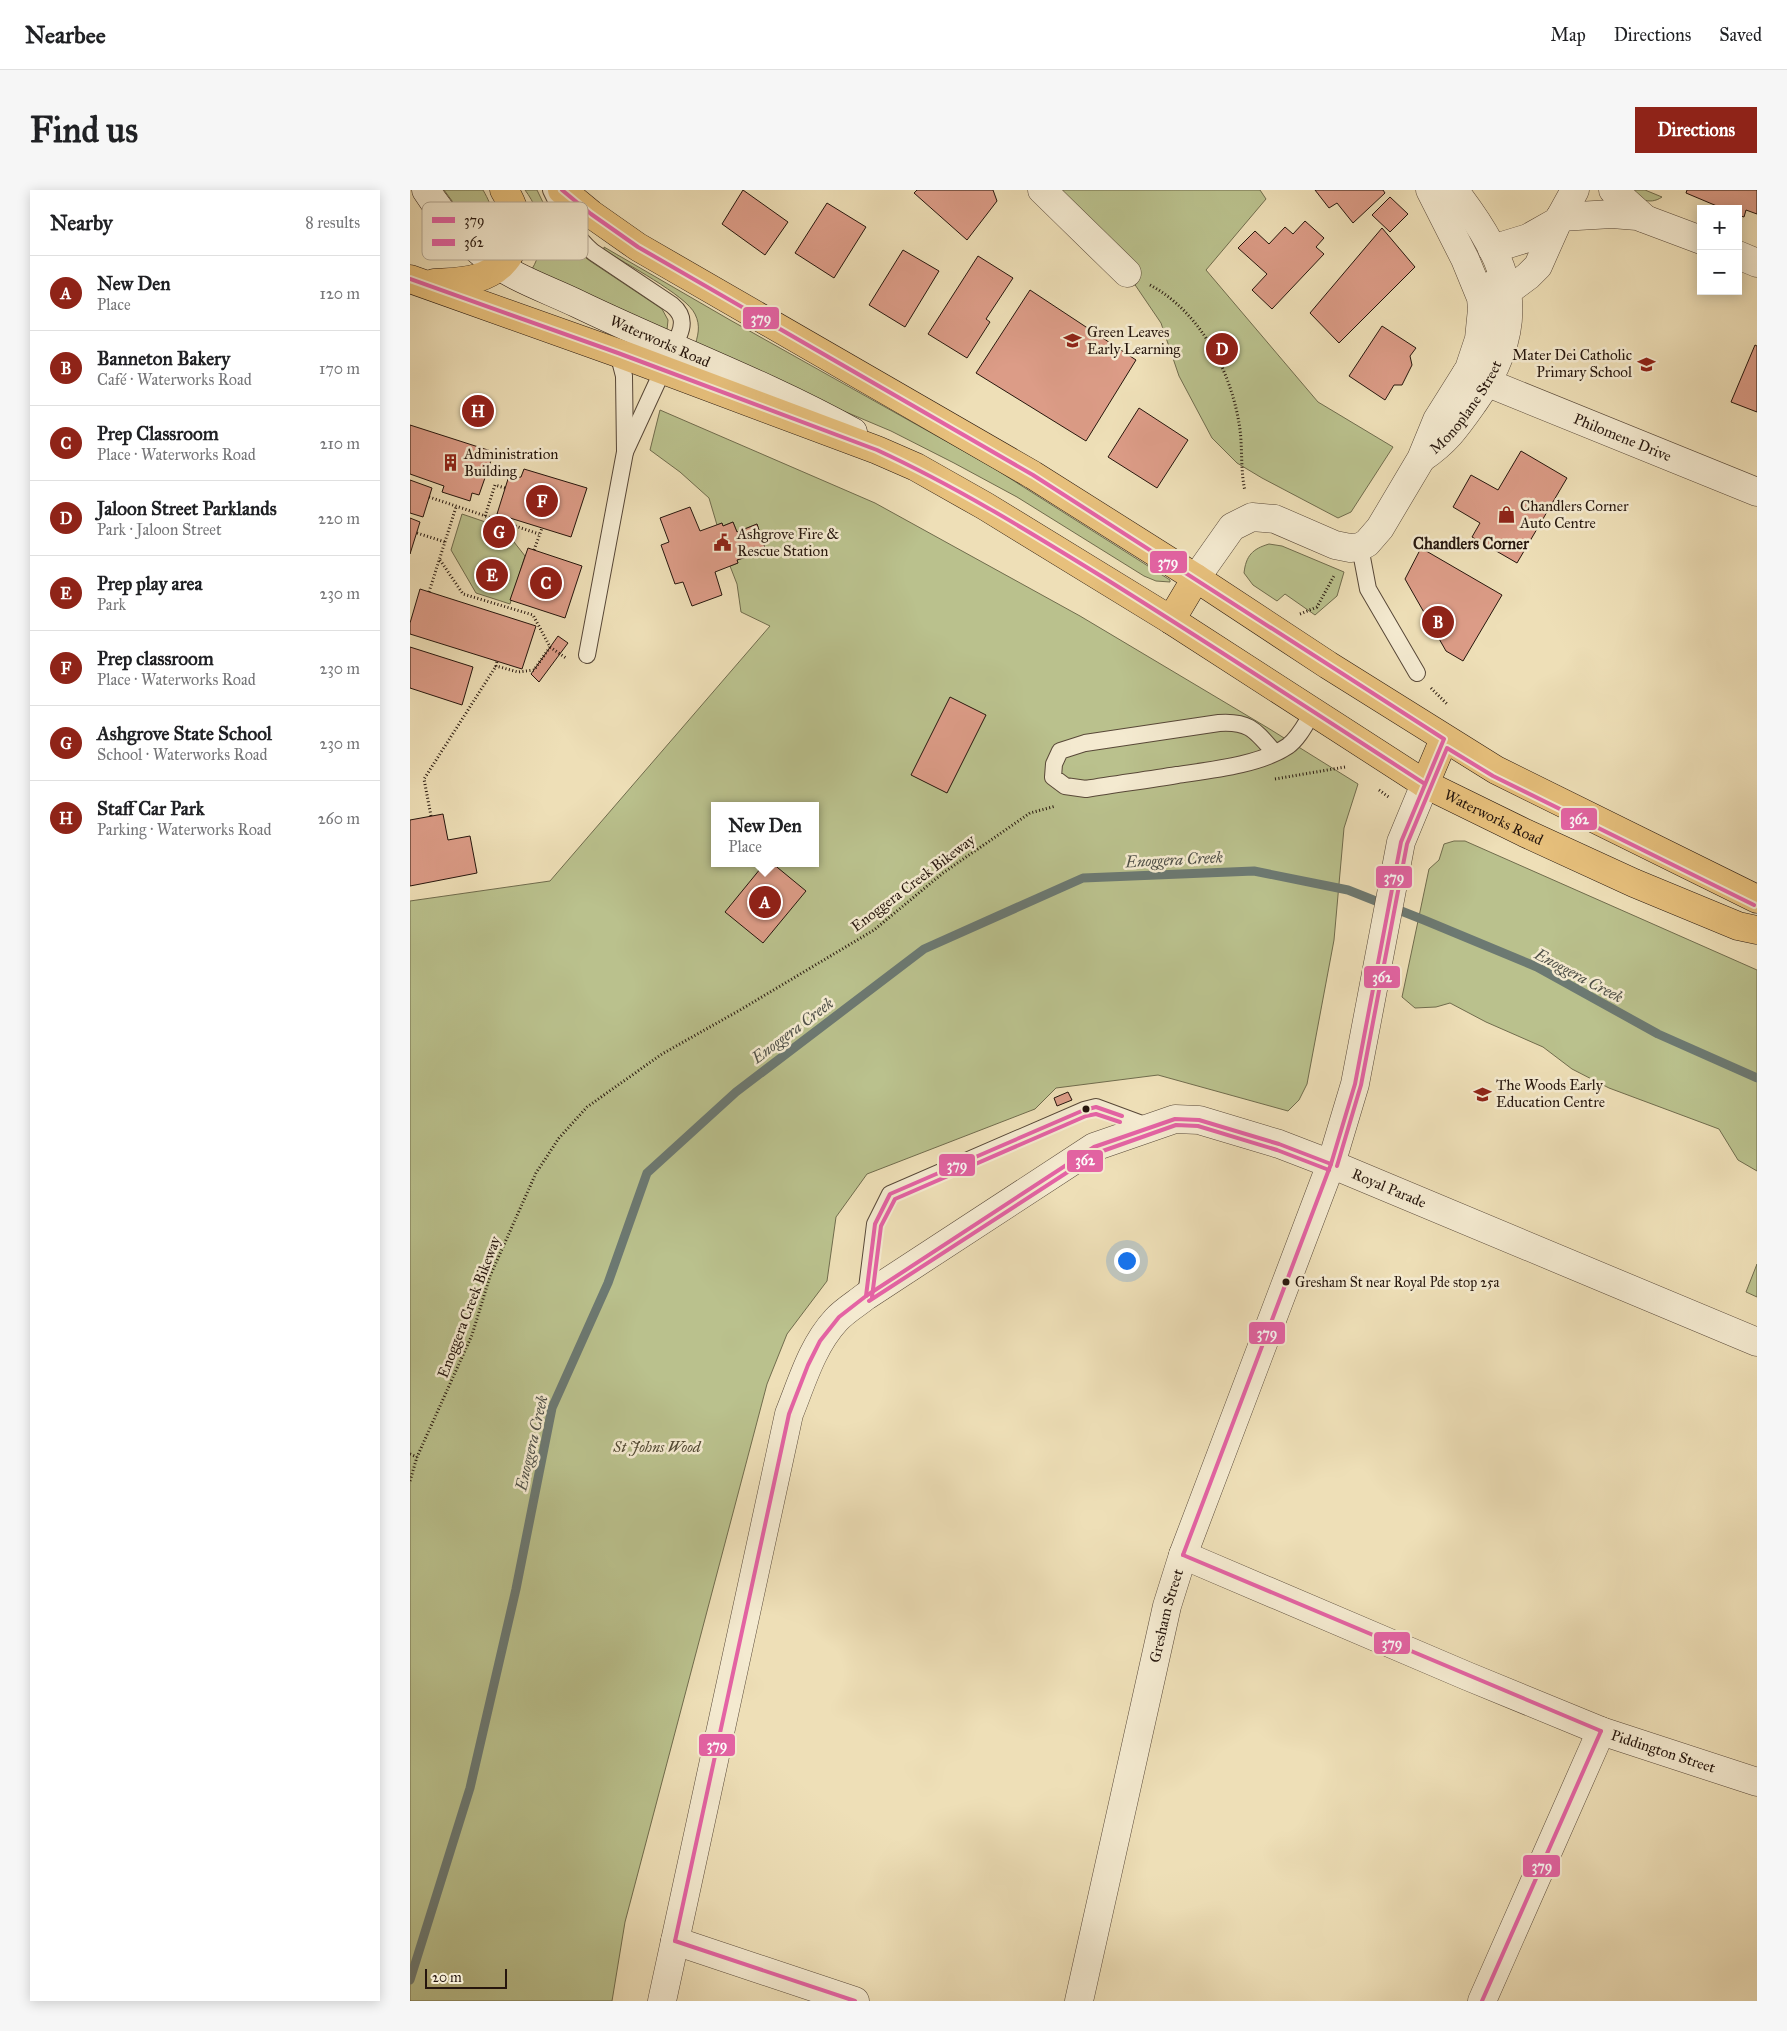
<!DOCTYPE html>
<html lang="en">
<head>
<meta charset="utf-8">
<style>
	body { margin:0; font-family:"IM FELL Great Primer",serif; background:#f6f6f6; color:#202124 }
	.controls { position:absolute; right:15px; top:15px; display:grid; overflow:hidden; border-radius:0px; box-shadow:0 2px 12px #0003 }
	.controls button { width:45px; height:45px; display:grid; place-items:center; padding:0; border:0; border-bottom:1px solid #e0e0e0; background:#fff; color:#202124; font:25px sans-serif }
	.scale { position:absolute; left:15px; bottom:12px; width:82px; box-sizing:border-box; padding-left:5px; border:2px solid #26160d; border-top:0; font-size:14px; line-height:18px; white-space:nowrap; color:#26160d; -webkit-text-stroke:4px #f4ead0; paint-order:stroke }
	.you { position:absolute; left:716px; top:1070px; width:18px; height:18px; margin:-12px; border:4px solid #fff; border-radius:50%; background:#1a73e8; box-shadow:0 0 0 8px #1a73e833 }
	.badge { display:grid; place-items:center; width:32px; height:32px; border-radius:50%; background:#8f2418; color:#fff; font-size:16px; font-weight:700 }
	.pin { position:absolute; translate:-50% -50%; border:2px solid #fff; box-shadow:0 1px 5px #0006 }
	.popup { position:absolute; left:301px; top:612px; width:108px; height:65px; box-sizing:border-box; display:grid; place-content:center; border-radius:0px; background:#fff; filter:drop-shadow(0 1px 4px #0005); font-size:16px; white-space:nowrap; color:#757577 }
	.popup b { font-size:19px; color:#202124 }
	.popup::after { content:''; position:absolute; left:50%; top:100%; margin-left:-10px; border:10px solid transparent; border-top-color:#fff }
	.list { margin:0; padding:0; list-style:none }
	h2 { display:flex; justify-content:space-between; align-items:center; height:65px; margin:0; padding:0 20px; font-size:21px }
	h2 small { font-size:16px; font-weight:400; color:#757577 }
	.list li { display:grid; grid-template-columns:32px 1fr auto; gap:15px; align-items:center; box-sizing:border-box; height:75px; padding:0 20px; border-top:1px solid #e0e0e0 }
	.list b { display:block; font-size:19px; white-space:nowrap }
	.list p { margin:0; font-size:16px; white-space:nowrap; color:#757577 }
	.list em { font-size:16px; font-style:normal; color:#757577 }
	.map { position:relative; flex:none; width:1347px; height:1811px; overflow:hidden; border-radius:0px }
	header { display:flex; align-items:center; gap:30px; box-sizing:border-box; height:70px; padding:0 25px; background:#fff; border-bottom:1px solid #e0e0e0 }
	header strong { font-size:24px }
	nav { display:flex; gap:28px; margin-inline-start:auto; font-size:18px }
	.intro { display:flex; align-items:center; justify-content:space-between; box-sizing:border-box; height:120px; padding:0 30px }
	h1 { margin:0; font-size:35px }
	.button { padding:12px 22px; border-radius:0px; background:#8f2418; color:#fff; font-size:18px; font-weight:700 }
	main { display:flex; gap:30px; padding:0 30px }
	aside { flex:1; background:#fff; border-radius:0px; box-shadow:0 2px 12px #0003 }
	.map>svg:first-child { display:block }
	.green { fill:#bac18d; stroke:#706c4d; fill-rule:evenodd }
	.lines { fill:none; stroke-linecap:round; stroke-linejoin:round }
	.stream { stroke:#6c7972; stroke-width:9 }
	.building { fill:#dc9c87; stroke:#26160d }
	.lane-casing { stroke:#584838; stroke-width:18 }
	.street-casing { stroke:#584838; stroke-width:29 }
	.secondary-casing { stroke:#26160d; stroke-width:29 }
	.primary-casing { stroke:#26160d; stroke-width:29 }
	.path { stroke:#26160d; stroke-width:3; stroke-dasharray:1 2.5; stroke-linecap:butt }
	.lane { stroke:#f4ead0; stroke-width:16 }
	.street { stroke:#f4ead0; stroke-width:28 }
	.secondary { stroke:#f4ead0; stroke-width:28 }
	.primary { stroke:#e7c07c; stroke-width:28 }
	.bus-1-casing { stroke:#f4ead0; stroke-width:8 }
	.bus-2-casing { stroke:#f4ead0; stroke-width:8 }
	.bus-1 { stroke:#e463a4; stroke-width:4 }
	.bus-2 { stroke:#e463a4; stroke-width:4 }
	.bus-dot { fill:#26160d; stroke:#f4ead0; stroke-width:2 }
	.labels { text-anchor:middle; stroke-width:5; stroke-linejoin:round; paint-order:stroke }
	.bus-label { font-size:14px; fill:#26160d; stroke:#f4ead0; text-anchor:start }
	.poi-label { font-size:15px; fill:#26160d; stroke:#f4ead0; text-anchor:start }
	.street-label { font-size:15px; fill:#26160d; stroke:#f4ead0 }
	.park-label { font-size:15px; font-style:italic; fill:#524933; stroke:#f4ead0 }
	.neighbourhood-label { font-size:16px; font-weight:bold; fill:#26160d; stroke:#f4ead0 }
	.water-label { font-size:16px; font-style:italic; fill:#4f5048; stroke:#f4ead0 }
	.key { fill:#f4ead0; stroke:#b6aa96; stroke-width:1 }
	.key-label { font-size:14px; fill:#26160d }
	.line-badge { stroke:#f4ead0; stroke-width:2 }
	.badge-label { font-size:14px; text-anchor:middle; font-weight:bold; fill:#fff }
</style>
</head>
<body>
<header>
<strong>Nearbee</strong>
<nav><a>Map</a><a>Directions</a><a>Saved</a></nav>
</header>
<div class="intro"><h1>Find us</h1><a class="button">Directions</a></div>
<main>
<aside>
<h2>Nearby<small>8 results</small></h2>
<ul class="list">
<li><span class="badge">A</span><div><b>New Den</b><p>Place</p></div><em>120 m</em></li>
<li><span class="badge">B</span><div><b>Banneton Bakery</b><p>Café · Waterworks Road</p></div><em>170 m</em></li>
<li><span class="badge">C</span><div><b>Prep Classroom</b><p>Place · Waterworks Road</p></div><em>210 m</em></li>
<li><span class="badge">D</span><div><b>Jaloon Street Parklands</b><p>Park · Jaloon Street</p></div><em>220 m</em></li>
<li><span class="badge">E</span><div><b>Prep play area</b><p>Park</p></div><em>230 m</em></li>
<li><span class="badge">F</span><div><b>Prep classroom</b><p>Place · Waterworks Road</p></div><em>230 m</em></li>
<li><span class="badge">G</span><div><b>Ashgrove State School</b><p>School · Waterworks Road</p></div><em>230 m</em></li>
<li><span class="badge">H</span><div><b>Staff Car Park</b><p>Parking · Waterworks Road</p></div><em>260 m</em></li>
</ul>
</aside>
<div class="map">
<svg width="1347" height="1811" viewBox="0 0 1347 1811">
	<rect width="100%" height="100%" fill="#eedfb7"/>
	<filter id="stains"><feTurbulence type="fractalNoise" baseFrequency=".004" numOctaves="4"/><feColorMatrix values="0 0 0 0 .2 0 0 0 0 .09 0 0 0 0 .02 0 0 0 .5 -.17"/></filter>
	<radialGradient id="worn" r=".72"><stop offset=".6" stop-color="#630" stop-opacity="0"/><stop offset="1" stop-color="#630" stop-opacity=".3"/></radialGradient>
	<g class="green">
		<path d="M34,0H73C84,19 85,28 75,48L45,15Z"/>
		<path d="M115,0H127L142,31L158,54L180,71L252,119L258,130L257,140L122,79C137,54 133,24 115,0Z"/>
		<polygon points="649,0 850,0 856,9 796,80 908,212 983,257 941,322 928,328 852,288 827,273 802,248 769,186 751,133 717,83"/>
		<path d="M1216,0H1235L1252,7C1239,16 1227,8 1216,0Z"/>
		<path d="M194,57L320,130L582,277L760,390V392L746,391L734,386L607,307L544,273L481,241L284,158C288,146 291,136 285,124C276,105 214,73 194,60Z"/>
		<path d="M250,220L465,313L670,426L858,538L948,594L934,638L924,750L897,894L889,910L878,921L748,885L646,898L625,919L457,984L426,1027L417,1091L377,1144L357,1194L215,1732L202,1811H0V711L140,691L360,436L331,422L327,394L320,376L328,373L327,370L356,361L347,334L327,342L323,332L313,336L312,333L307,335L299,308L270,282L240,260ZM305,616H405V673H305Z"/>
		<polygon points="52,324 93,338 115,366 100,414 66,403 41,360"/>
		<path d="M859,354L872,356L934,382L927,406L905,425L875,404L867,411L843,395L834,383C836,366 842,359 859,354Z"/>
		<polygon points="1044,651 1055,651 1347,780 1347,981 1328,970 1309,939 1199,898 1162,879 1133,857 1076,832 1040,813 1026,817 1005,818 992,807 1019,679 1029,670 1034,654"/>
		<polygon points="1347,1074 1347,1107 1336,1102"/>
	</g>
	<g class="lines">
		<polyline class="stream" points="0,1790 60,1598 106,1399 142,1218 198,1093 237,983 326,902 514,759 673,688 844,681 938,700 1014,730 1127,777 1248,844 1347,888"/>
	</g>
	<g class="building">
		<polygon points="333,0 378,32 355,65 312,34"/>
		<polygon points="507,0 583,0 587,11 557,50 504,3"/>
		<polygon points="905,0 973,0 975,3 943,33 927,13 919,18"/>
		<polygon points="1277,0 1347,0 1347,24 1336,20 1334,27 1328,25 1328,19 1314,19 1276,3"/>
		<polygon points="980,7 998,24 980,42 962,25"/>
		<polygon points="417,13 456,37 424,88 385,63"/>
		<polygon points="895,31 914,48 906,57 914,64 862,119 842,100 857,84 828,58 845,41 859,54 875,37 883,44"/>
		<polygon points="972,38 1005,77 929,153 900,123"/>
		<polygon points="493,60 529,81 495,137 459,115"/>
		<polygon points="568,66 603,88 576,129 580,132 557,168 518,144"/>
		<polygon points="620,100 726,170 676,251 566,183"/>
		<polygon points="972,136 1006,158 1000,166 1002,175 992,195 984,195 975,210 939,186"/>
		<polygon points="1345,155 1347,156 1347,222 1321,212"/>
		<polygon points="729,218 778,250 747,298 698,267"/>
		<polygon points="0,235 84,262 69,305 62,303 60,311 32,302 34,296 0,284"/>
		<polygon points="1111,261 1157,288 1107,373 1062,347 1070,333 1043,317 1061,285 1088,300"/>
		<polygon points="114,279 177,298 161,347 87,324 98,289 111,287"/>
		<polygon points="0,290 22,298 13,327 0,323"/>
		<polygon points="280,317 290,341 312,333 313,336 323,332 327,342 347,334 356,361 327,370 328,373 305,382 312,405 282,416 273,392 265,394 251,355 259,352 250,328"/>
		<polygon points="0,328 10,332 0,364"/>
		<polygon points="118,358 172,376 155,428 100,410"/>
		<polygon points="1011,358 1092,405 1053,471 1036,461 995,389"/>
		<polygon points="10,399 126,436 112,479 0,444 0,433"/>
		<polygon points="148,446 158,453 129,492 121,484"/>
		<polygon points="0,457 63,477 52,515 0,498"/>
		<polygon points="540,507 576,525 537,603 501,585"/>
		<polygon points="33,624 38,650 60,646 67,683 0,696 0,630"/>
		<polygon points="355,673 362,673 396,701 353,753 315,722"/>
		<polygon points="658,902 662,910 647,916 644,908"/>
	</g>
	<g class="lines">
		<defs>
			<g id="lane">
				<path d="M141,0C152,23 163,45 183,62L262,115C273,124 274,133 269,145L215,262"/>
				<polyline points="950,357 958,399 1007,483"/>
				<polyline points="177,465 215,262 214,186 208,163"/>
				<path d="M864,562C845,540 839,531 809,533L675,553L650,561L644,574L643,587L655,596L676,599C706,594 737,590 767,585C801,580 850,575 878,556C889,548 896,533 903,522"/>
				<polyline points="456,1106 465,1034 480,1004 674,920 686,917 740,937"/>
			</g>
			<g id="street">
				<polyline points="632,0 717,83"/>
				<polyline points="1203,0 1234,28"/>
				<polyline points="1150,27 1202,24 1227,26 1291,50"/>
				<polyline points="1082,59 1118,48 1148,31"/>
				<polyline points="1328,65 1347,73"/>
				<polyline points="1082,95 1098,101 1118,86 1128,76 1148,31 1165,0"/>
				<path id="s1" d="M1056,184L1347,302"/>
				<path id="s2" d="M1012,268C1037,251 1047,236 1064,212C1122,130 1101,74 1044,0"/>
				<polyline points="786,388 822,337 842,327 865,329 925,355 940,358 950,357 957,353 970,338 1011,269 1027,230 1059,179 1069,149 1072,119 1071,108 1055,69 1020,0"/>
				<path id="s3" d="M773,1365L1057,1486L1191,1541L1347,1592"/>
				<polyline points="265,1751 445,1811"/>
				<path id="s4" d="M252,1811L379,1224C392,1192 402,1156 426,1130C434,1121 446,1114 456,1106L684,957L765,929L789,930L869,954L921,974L1347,1152"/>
				<path id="s5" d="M669,1811L757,1416L773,1365L921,974L945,894L991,652L1015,594"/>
				<polyline points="1072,1811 1191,1541"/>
			</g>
			<g id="secondary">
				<path id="s6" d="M16,0C31,24 52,47 74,65C100,87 137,99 168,114C259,158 355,193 443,242"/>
			</g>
			<g id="primary">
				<polyline points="152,0 181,24 228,57 623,285 786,388 918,475 1086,580 1347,709"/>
				<path id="s7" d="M0,89L208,163L467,260L506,277L575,316L761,430L1015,594L1115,643L1224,693L1328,736L1347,740"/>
				<path d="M24,93C38,92 54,92 67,88C108,76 117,34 94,0"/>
				<polyline points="761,430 786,388"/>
				<polyline points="1015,594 1034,549"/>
			</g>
		</defs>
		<use href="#lane" class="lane-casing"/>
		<use href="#street" class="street-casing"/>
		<use href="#secondary" class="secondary-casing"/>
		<use href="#primary" class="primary-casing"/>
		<g class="path">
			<path d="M740,95C789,121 820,179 829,233C833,255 830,279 835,301"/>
			<polyline points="19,307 129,344"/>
			<polyline points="75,326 85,295 95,298"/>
			<polyline points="7,343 35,352"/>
			<polyline points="124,360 132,338"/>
			<polyline points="30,370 53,404 123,425 140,457 124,480 108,482 86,476 87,471"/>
			<polyline points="19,402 46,317"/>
			<polyline points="890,424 907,417 925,384"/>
			<polyline points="140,457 156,468"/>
			<polyline points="1021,498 1038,515"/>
			<polyline points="865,589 935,577"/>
			<polyline points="969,600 980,608"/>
			<polyline points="21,626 14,589 86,476"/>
			<polyline points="0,1264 7,1267"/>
			<polyline points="0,1291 7,1267 62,1145 80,1086 126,983 149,948 177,917 252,864 330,820 464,740 533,683 620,623 646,616"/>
		</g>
		<use href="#lane" class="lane"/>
		<use href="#street" class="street"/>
		<use href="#secondary" class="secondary"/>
		<use href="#primary" class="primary"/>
		<defs>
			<g id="bus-1">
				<polyline points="152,0 181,24 228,57 623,285 1034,549 991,652 945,894 921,974 773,1365"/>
				<path d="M0,89L208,163L467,260C545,296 618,341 691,386C800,454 907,524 1015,594"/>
				<polyline points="456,1106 465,1034 480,1004 674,920 686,917 712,926"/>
				<polyline points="773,1365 1191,1541"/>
				<polyline points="265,1751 379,1224 398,1175 410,1151 429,1127 456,1106 684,957 765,929 789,930 869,954 921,974"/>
				<polyline points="265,1751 445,1811"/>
				<polyline points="1072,1811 1191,1541"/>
			</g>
			<g id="bus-2">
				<polyline points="927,976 951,895 997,654 1037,558 1083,586 1344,715"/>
				<polyline points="462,1107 471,1036 485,1009 676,926 686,924 710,932"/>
				<polyline points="459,1111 687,963 766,935 788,936 867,960 919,980"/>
			</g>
		</defs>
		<use href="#bus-1" class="bus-1-casing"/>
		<use href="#bus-2" class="bus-2-casing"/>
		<use href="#bus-1" class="bus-1"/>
		<use href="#bus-2" class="bus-2"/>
	</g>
	<defs>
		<symbol id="school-bare" viewBox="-9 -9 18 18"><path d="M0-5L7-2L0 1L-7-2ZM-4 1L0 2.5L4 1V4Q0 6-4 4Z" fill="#8f2418" stroke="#f4ead0" stroke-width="2.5" paint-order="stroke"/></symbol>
		<symbol id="building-bare" viewBox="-9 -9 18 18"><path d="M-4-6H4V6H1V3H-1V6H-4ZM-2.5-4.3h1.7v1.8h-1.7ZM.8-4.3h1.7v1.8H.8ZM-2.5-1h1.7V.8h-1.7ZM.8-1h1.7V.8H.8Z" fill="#8f2418" stroke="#f4ead0" stroke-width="2.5" paint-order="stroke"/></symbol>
		<symbol id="shop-bare" viewBox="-9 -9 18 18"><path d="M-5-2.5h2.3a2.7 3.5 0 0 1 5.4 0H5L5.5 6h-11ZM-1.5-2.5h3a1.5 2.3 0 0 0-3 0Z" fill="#8f2418" stroke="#f4ead0" stroke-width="2.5" paint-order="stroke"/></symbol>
		<symbol id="civic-bare" viewBox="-9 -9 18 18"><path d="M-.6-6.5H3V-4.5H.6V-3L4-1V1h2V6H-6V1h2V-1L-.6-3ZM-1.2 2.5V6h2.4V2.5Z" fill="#8f2418" stroke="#f4ead0" stroke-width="2.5" paint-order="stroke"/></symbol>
	</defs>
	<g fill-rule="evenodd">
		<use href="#school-bare" x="650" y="138" width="25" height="25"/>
		<use href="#school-bare" x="1224" y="162" width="25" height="25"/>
		<use href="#building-bare" x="28" y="260" width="25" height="25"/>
		<use href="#shop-bare" x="1084" y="312" width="25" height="25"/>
		<use href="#civic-bare" x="300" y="340" width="25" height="25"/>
		<use href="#school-bare" x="1060" y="892" width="25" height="25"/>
	</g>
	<g class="bus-dot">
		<circle cx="676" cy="919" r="4.5"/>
		<circle cx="876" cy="1092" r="4.5"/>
	</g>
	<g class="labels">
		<g class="bus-label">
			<text x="885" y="1097">Gresham St near Royal Pde stop 25a</text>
		</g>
		<g class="poi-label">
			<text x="677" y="147">Green Leaves<tspan x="677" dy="17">Early Learning</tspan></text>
			<text x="1222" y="170" text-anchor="end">Mater Dei Catholic<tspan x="1222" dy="17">Primary School</tspan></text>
			<text x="54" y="269">Administration<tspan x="54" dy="17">Building</tspan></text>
			<text x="1110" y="321">Chandlers Corner<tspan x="1110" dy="17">Auto Centre</tspan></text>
			<text x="327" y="349">Ashgrove Fire &amp;<tspan x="327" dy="17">Rescue Station</tspan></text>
			<text x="1086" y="900">The Woods Early<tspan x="1086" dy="17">Education Centre</tspan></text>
		</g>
		<g class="street-label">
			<text dy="5" stroke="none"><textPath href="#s6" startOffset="284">Waterworks Road</textPath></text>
			<text dy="5" stroke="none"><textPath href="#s2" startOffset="68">Monoplane Street</textPath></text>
			<text dy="5" stroke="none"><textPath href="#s1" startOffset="169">Philomene Drive</textPath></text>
			<text dy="5" stroke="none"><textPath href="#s7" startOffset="1216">Waterworks Road</textPath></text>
			<text transform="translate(503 693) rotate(-37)" y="5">Enoggera Creek Bikeway</text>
			<text dy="5" stroke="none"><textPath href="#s4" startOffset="1329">Royal Parade</textPath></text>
			<text transform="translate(59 1117) rotate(-69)" y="5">Enoggera Creek Bikeway</text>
			<text dy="5" stroke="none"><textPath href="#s5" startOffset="395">Gresham Street</textPath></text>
			<text dy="5" stroke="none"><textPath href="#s3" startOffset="519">Piddington Street</textPath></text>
		</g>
		<g class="park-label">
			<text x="247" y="1262">St Johns Wood</text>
		</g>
		<g class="neighbourhood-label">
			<text x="1061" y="359">Chandlers Corner</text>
		</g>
		<g class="water-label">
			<text transform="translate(764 669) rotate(-3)" y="6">Enoggera Creek</text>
			<text transform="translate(1169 785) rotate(28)" y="6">Enoggera Creek</text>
			<text transform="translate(382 840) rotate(-37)" y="6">Enoggera Creek</text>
			<text transform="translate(121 1253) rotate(-77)" y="6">Enoggera Creek</text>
		</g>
	</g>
	<rect x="12" y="12" width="166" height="58" rx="8" class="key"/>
	<rect x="22" y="27" width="23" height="6" fill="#e463a4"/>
	<rect x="22" y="49" width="23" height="7" fill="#e463a4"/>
	<g class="key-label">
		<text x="54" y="35">379</text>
		<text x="54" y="57">362</text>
	</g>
	<g class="line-badge">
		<rect x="332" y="116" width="38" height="24" rx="5" fill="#e463a4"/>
		<rect x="739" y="360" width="39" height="24" rx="5" fill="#e463a4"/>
		<rect x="1150" y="617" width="38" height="24" rx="5" fill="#e463a4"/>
		<rect x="965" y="675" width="38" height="24" rx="5" fill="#e463a4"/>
		<rect x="953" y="775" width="38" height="24" rx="5" fill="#e463a4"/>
		<rect x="656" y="959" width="38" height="24" rx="5" fill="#e463a4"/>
		<rect x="528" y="963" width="38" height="24" rx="5" fill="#e463a4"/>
		<rect x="838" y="1131" width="38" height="24" rx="5" fill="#e463a4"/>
		<rect x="963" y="1441" width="38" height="24" rx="5" fill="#e463a4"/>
		<rect x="288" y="1543" width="38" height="24" rx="5" fill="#e463a4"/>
		<rect x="1112" y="1664" width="39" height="24" rx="5" fill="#e463a4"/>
	</g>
	<g class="badge-label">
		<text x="351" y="133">379</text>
		<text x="758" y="377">379</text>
		<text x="1169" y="634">362</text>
		<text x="984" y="692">379</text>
		<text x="972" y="792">362</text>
		<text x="675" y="975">362</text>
		<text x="547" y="980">379</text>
		<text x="857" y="1148">379</text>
		<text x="982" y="1458">379</text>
		<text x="307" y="1560">379</text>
		<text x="1132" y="1681">379</text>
	</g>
	<rect width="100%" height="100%" filter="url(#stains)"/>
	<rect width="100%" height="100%" fill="url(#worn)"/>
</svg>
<div class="controls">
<button>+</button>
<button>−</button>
</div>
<div class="scale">20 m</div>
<div class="you"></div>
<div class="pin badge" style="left:355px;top:712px">A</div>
<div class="popup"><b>New Den</b>Place</div>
<div class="pin badge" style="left:1028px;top:432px">B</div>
<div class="pin badge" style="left:136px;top:393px">C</div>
<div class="pin badge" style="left:812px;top:159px">D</div>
<div class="pin badge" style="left:82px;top:385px">E</div>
<div class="pin badge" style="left:132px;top:311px">F</div>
<div class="pin badge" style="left:89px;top:342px">G</div>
<div class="pin badge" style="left:68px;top:221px">H</div>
</div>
</main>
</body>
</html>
